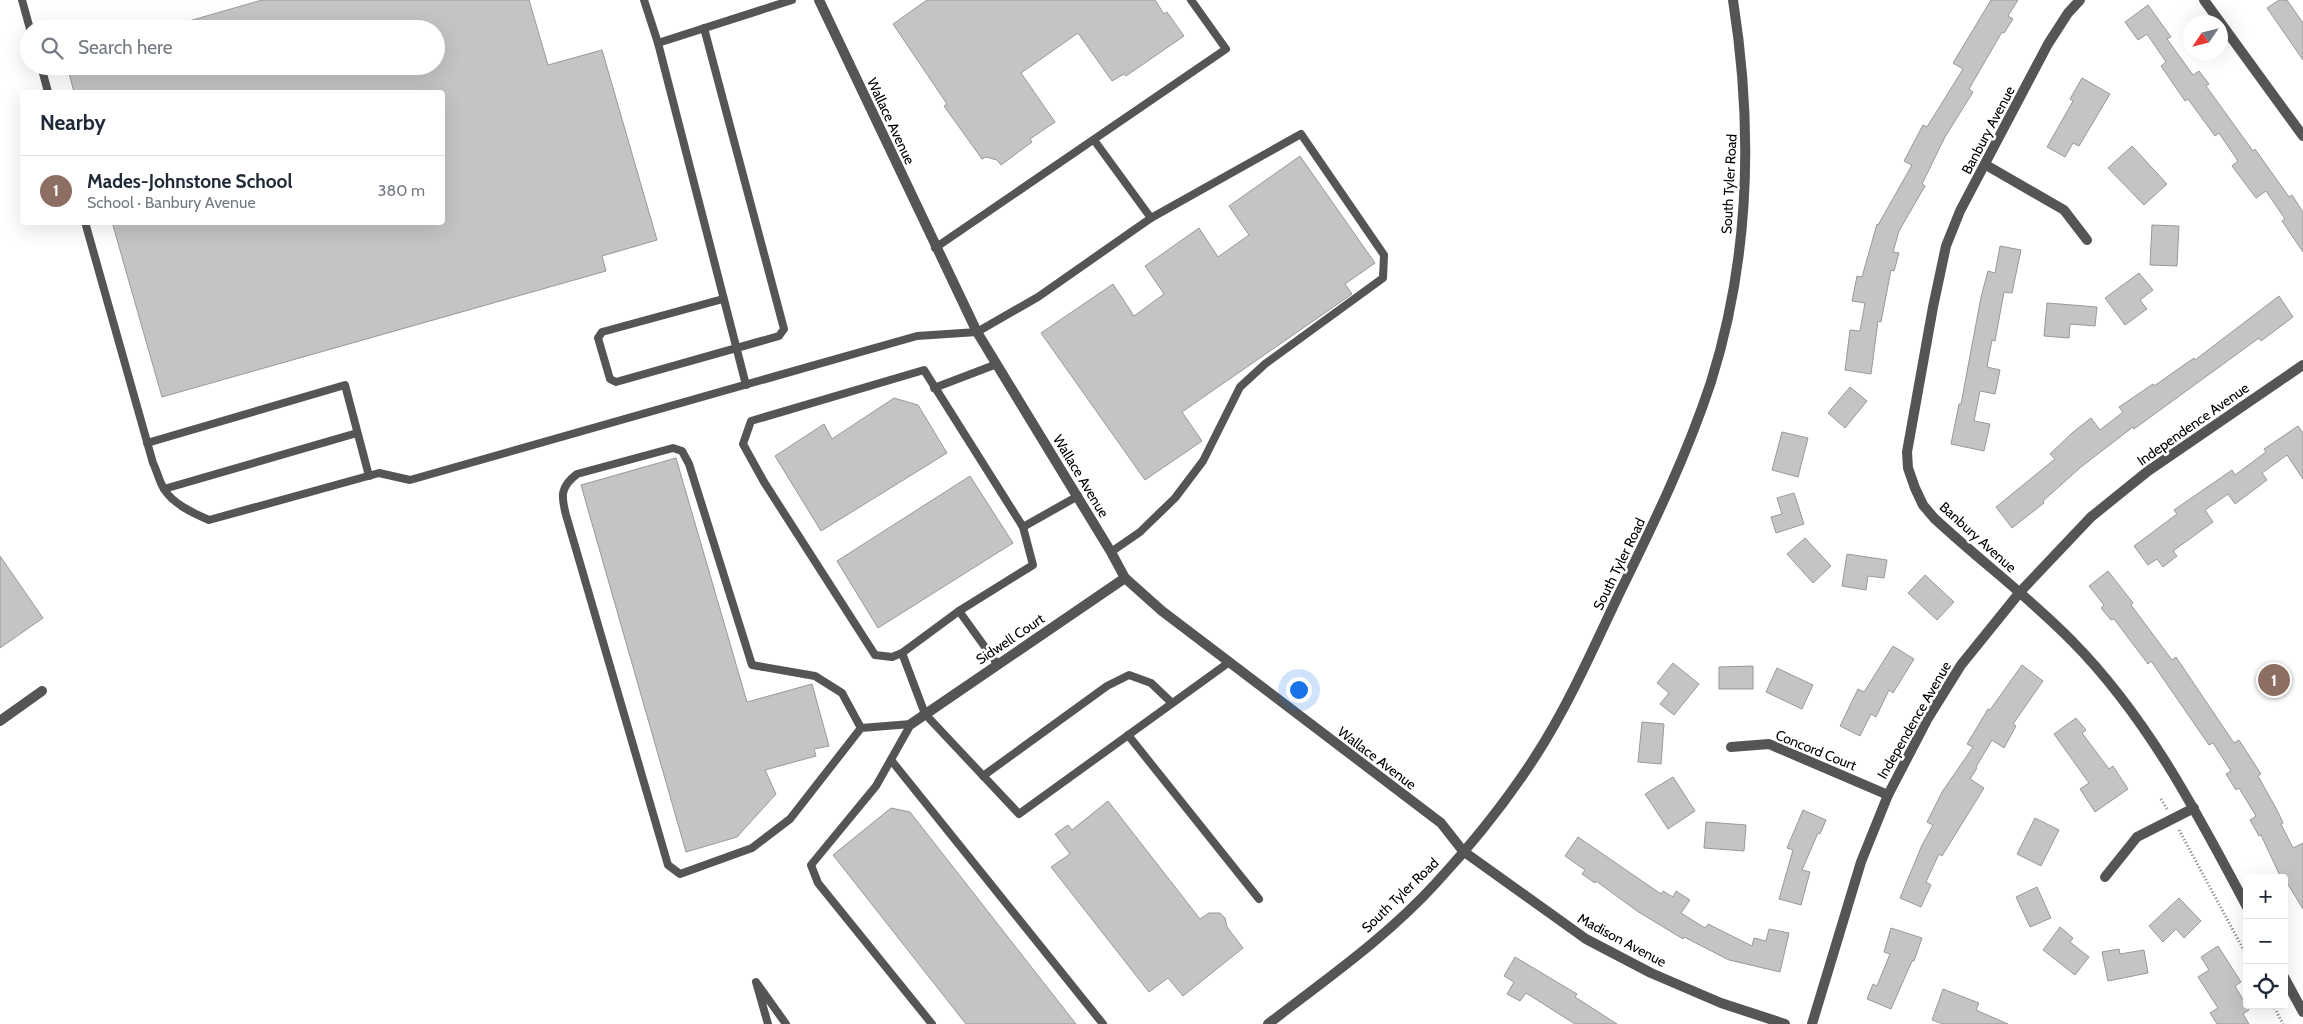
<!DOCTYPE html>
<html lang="en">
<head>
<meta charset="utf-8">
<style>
	body { margin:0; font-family:Cabin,sans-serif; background:#f6f6f7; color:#1f2937 }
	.controls { position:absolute; right:15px; bottom:15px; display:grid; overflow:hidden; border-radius:5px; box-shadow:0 5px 20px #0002 }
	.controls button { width:45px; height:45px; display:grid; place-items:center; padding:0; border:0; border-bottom:1px solid #e0e1e3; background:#fff; color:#1f2937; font:25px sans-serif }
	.compass { position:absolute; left:2183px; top:15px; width:45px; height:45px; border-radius:50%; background:#fff; box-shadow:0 5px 20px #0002; rotate:235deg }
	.you { position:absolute; left:1298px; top:689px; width:18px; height:18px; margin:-12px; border:4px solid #fff; border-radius:50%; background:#1a73e8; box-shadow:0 0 0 8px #1a73e833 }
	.badge { display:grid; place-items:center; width:32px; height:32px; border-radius:50%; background:#000; color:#fff; font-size:16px; font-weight:700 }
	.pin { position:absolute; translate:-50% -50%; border:2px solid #fff; box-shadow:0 1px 5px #0006 }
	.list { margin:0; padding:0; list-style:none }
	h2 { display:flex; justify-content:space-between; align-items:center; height:65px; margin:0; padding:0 20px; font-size:21px }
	h2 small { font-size:16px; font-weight:400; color:#747a83 }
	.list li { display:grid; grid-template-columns:32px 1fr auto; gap:15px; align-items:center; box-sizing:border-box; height:70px; padding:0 20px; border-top:1px solid #e0e1e3 }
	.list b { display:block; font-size:19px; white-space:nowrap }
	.list p { margin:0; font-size:16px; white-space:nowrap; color:#747a83 }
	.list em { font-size:16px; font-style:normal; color:#747a83 }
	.icon { flex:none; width:28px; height:28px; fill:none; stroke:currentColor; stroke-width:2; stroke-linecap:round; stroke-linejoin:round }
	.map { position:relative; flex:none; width:2303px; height:1024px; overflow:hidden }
	.search { position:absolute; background:#fff; box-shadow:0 5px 20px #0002; left:20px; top:20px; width:425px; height:55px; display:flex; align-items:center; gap:12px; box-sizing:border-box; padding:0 18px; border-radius:28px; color:#747a83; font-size:19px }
	.panel { position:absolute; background:#fff; box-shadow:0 5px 20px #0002; left:20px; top:90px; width:425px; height:135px; border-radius:5px }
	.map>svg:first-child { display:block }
	.building { fill:#c4c4c4; stroke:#999 }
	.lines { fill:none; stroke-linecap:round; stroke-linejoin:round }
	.path { stroke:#777; stroke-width:3; stroke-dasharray:1 2.5; stroke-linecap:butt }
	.service { stroke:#555; stroke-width:8 }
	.minor { stroke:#555; stroke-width:10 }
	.tertiary { stroke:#555; stroke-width:10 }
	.labels { text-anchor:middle; stroke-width:5; stroke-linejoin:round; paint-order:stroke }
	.street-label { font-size:14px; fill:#000; stroke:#fff }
</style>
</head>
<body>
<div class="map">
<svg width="2303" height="1024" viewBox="0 0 2303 1024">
	<rect width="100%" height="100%" fill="#fff"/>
	<g class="building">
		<polygon points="262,0 529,0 548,65 602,50 657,240 602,256 606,271 162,397 112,222 442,222 442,92 74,92 67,66 436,66 436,29 175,29 175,25"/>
		<polygon points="927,0 1155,0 1164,14 1167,12 1184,36 1126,76 1124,74 1112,81 1078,33 1021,73 1055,122 1030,139 1032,142 1001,165 997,160 986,157 982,159 944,106 947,104 893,24"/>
		<polygon points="1991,0 2018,0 2008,16 2013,19 2004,33 2002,32 1969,89 1973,92 1945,137 1922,184 1925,186 1899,231 1893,252 1899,253 1894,271 1891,270 1881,322 1878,321 1871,374 1845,370 1850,330 1860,331 1865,303 1852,301 1857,276 1862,277 1877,224 1878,225 1912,165 1904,161 1923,125 1927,127 1963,69 1953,63"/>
		<polygon points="2279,0 2287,0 2303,23 2303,60 2267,8"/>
		<polygon points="2148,5 2171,37 2167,39 2193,75 2199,71 2209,84 2206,86 2253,151 2255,149 2289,197 2292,195 2303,212 2303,252 2282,221 2285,219 2266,191 2256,198 2232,166 2238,161 2219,133 2215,136 2188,99 2185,101 2161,66 2166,62 2147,34 2138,40 2125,22"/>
		<polygon points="2082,78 2110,94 2079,146 2073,143 2065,157 2047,147 2073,101 2070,99"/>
		<polygon points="2132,146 2167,184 2144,205 2108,168"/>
		<polygon points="1300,156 1375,263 1345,284 1352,294 1182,412 1202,441 1145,480 1041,333 1113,284 1134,316 1164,294 1145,266 1199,228 1218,257 1249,235 1229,206"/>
		<polygon points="2152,225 2179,226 2177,266 2150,265"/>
		<polygon points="2000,246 2021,250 2012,293 2004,292 1995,341 1992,340 1987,367 2000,370 1995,394 1980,391 1974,421 1990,424 1984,451 1951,444 1959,404 1961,404 1981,297 1988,271 1995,273"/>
		<polygon points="2139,273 2153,290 2140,300 2147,309 2125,325 2105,298"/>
		<polygon points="2279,296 2293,317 2261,341 2259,338 2134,429 2133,427 2081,467 2043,501 2044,503 2012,528 1996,507 2055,459 2050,454 2072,433 2091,418 2100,430 2123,412 2119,407 2153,384 2154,386 2194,358 2195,360"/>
		<polygon points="2047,303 2097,307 2095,326 2070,324 2069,338 2044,336"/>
		<polygon points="1850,387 1867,401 1845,428 1828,413"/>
		<polygon points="894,398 918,405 947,453 821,531 775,456 824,424 832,439"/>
		<polygon points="2298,426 2303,433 2303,479 2287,455 2262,473 2267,480 2235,504 2228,494 2205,510 2213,522 2173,551 2177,556 2163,567 2157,559 2148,565 2134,546 2177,514 2174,510 2232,470 2235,475 2266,452 2264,449"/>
		<polygon points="1782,432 1808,438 1798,477 1772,470"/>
		<polygon points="676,458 747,702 812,684 829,746 814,749 816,756 765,770 776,794 737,837 686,852 581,485"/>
		<polygon points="970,476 1013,543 878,628 837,561"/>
		<polygon points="1794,493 1804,524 1776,533 1771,517 1782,514 1777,498"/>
		<polygon points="1805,538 1831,566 1813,583 1787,554"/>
		<polygon points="1847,554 1887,560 1884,578 1868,576 1866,590 1842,586"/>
		<polygon points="0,556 43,618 0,648"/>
		<polygon points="2108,571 2133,603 2131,605 2172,660 2176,657 2234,743 2239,740 2261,774 2258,776 2277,810 2283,823 2281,824 2293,848 2303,843 2303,909 2284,878 2281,878 2261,835 2259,836 2250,820 2256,816 2239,788 2236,790 2226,774 2231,771 2213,743 2209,745 2151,661 2148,664 2114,619 2111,620 2101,608 2104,605 2089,586"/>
		<polygon points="1925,575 1954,602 1937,620 1908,593"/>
		<polygon points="1893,646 1914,659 1893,693 1889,690 1876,717 1871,714 1860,736 1840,726 1858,689 1864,692"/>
		<polygon points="1673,663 1699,684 1674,715 1660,704 1669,693 1657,683"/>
		<polygon points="2022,665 2043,681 2013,724 2016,726 2004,748 1992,740 1976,767 1977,768 1970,779 1984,788 1942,856 1939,854 1926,882 1931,885 1921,907 1900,898 1922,845 1933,825 1927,822 1942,792 1973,747 1967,744 1988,709 1990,710"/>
		<polygon points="1753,666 1753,689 1719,689 1719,667"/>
		<polygon points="1777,668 1813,685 1802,709 1766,692"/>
		<polygon points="2076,718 2086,730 2082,733 2109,769 2113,766 2128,789 2095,812 2080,789 2089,783 2054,734"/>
		<polygon points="1642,722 1664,724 1661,764 1638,762"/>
		<polygon points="1673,777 1695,811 1668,829 1645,794"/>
		<polygon points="1108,801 1200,919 1209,913 1220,913 1225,918 1227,927 1243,948 1183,996 1168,978 1149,992 1051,867 1070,854 1055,834 1068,825 1072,830"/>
		<polygon points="891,808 910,812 1076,1024 966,1024 833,855"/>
		<polygon points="1803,810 1826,820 1820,834 1818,833 1802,870 1810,872 1801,905 1779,899 1793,850 1787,848"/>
		<polygon points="2035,818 2059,830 2041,866 2017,854"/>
		<polygon points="1706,822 1746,825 1744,851 1704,848"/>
		<polygon points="1578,837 1661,894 1663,891 1673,897 1676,891 1690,900 1681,913 1705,928 1708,924 1752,946 1754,938 1766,941 1769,929 1789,933 1780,972 1729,960 1684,937 1683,939 1637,911 1596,881 1595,883 1582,874 1585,870 1565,856"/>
		<polygon points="2037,887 2051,918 2030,927 2016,897"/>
		<polygon points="2179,898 2201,921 2184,938 2176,929 2163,942 2149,926"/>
		<polygon points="2060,927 2073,938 2070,942 2089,957 2075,975 2043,950"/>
		<polygon points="1891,928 1922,938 1914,961 1912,961 1891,1009 1867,999 1873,984 1877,986 1890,954 1884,952"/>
		<polygon points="2218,946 2241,982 2235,986 2249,1010 2243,1014 2249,1024 2217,1024 2210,1013 2218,1008 2198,977 2209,970 2201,957"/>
		<polygon points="2119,949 2120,954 2144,950 2148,973 2108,981 2102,952"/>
		<polygon points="1515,957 1577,994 1575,997 1617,1024 1575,1024 1526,993 1520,1001 1507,994 1514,982 1504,976"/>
		<polygon points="1943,989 1979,1003 1976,1010 2008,1024 1943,1024 1932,1020"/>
	</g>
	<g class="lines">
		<g class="path">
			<polyline points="2161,799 2167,809"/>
			<polyline points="2179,830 2247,956"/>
			<polyline points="2273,1005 2283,1024"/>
		</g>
		<g class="service">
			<polyline points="22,0 30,29"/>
			<polyline points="644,0 658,43"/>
			<polyline points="704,28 784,329 779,336 616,382 610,379 598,338 602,332 723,299"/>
			<polyline points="41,66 48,92"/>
			<path d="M85,222L153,463C157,471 159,481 164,489C173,504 193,513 209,520L379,473L410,480L917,336L977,332L1038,297L1151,218L1094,140"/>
			<polyline points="935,248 1226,49 1191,0"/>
			<polygon points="924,370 1023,527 1033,565 959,611 902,653 892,657 875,655 764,482 743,444 751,421"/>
			<polyline points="746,385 658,43 792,0"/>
			<polyline points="934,388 997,364"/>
			<polyline points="147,443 345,385 369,476"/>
			<polyline points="164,489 357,433"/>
			<polyline points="1023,527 1078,496"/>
			<polyline points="1111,552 1140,532 1175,498 1203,461 1240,387 1265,364 1383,278 1384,255 1301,134 1151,218"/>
			<polyline points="959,611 998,665"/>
			<polyline points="902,653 925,714 1019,814 1228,663"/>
			<polyline points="911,724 876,786 811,865 818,883 932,1024"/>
			<path d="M861,728L842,693L815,676L752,665L689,464L682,451L673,448L577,474C560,487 561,496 566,515L668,865L680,874L752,848L790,819L861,728L911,724"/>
			<polyline points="1128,735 1259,899"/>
			<polyline points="891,760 1103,1024"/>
			<polyline points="983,776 1107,686 1129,675 1151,683 1172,703"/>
			<polyline points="768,1024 756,982 786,1024"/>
		</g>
		<g class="minor">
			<polyline points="819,0 977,332 1111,552 1125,578 1162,611 1441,823 1463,851 1586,939 1651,973 1721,1003 1785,1024"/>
			<path d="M2080,0L2068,13L2048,44L1960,211L1946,246L1933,307L1907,452L1908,468L1915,488L1923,505L1934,518C1979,560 2029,597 2072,641C2148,718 2197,813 2247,907"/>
			<polyline points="2204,0 2303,136"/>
			<polyline points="1986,165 2064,210 2087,240"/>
			<polyline points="0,721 42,691"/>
			<polyline points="911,724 1125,578"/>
			<polyline points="1731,747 1769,744 1888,795"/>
			<polyline points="2105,877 2137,837 2194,808"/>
			<polyline points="2284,977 2303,1012"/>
			<polyline points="1812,1024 1861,862 1888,795 1928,718 1961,665 2020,592 2091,517 2148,471 2303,365"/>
		</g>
		<path class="tertiary" d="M1268,1024C1325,980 1387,937 1436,883C1472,844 1506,802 1535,757C1568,706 1593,649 1619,594C1653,525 1687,455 1711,382C1750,258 1753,127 1733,0"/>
	</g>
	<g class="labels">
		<g class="street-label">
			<text transform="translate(891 121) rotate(65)" y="5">Wallace Avenue</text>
			<text transform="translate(1988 130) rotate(-62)" y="5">Banbury Avenue</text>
			<text transform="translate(1729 184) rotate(-87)" y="5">South Tyler Road</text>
			<text transform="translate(2193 424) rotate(-35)" y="5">Independence Avenue</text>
			<text transform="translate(1081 476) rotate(59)" y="5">Wallace Avenue</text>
			<text transform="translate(1978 537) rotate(42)" y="5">Banbury Avenue</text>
			<text transform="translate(1619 564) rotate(-64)" y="5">South Tyler Road</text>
			<text transform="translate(1010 639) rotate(-34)" y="5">Sidwell Court</text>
			<text transform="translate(1914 720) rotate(-60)" y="5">Independence Avenue</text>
			<text transform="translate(1816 750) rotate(22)" y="5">Concord Court</text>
			<text transform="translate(1377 758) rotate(37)" y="5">Wallace Avenue</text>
			<text transform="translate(1400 895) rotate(-44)" y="5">South Tyler Road</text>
			<text transform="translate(1622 940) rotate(28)" y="5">Madison Avenue</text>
		</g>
	</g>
</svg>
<div class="controls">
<button>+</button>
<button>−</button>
<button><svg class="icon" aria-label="locate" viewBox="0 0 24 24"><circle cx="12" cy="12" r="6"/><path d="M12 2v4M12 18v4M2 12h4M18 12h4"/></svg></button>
</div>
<svg class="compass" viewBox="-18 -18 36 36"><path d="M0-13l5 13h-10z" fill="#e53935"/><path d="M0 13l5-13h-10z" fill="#747a83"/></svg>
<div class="you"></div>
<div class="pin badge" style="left:2274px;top:680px;background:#8d6e63">1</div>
<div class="search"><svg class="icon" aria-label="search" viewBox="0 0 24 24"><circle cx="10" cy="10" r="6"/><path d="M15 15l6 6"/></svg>Search here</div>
<section class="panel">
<h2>Nearby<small></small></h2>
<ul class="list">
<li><span class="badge" style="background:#8d6e63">1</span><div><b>Mades-Johnstone School</b><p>School · Banbury Avenue</p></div><em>380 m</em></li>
</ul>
</section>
</div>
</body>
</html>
